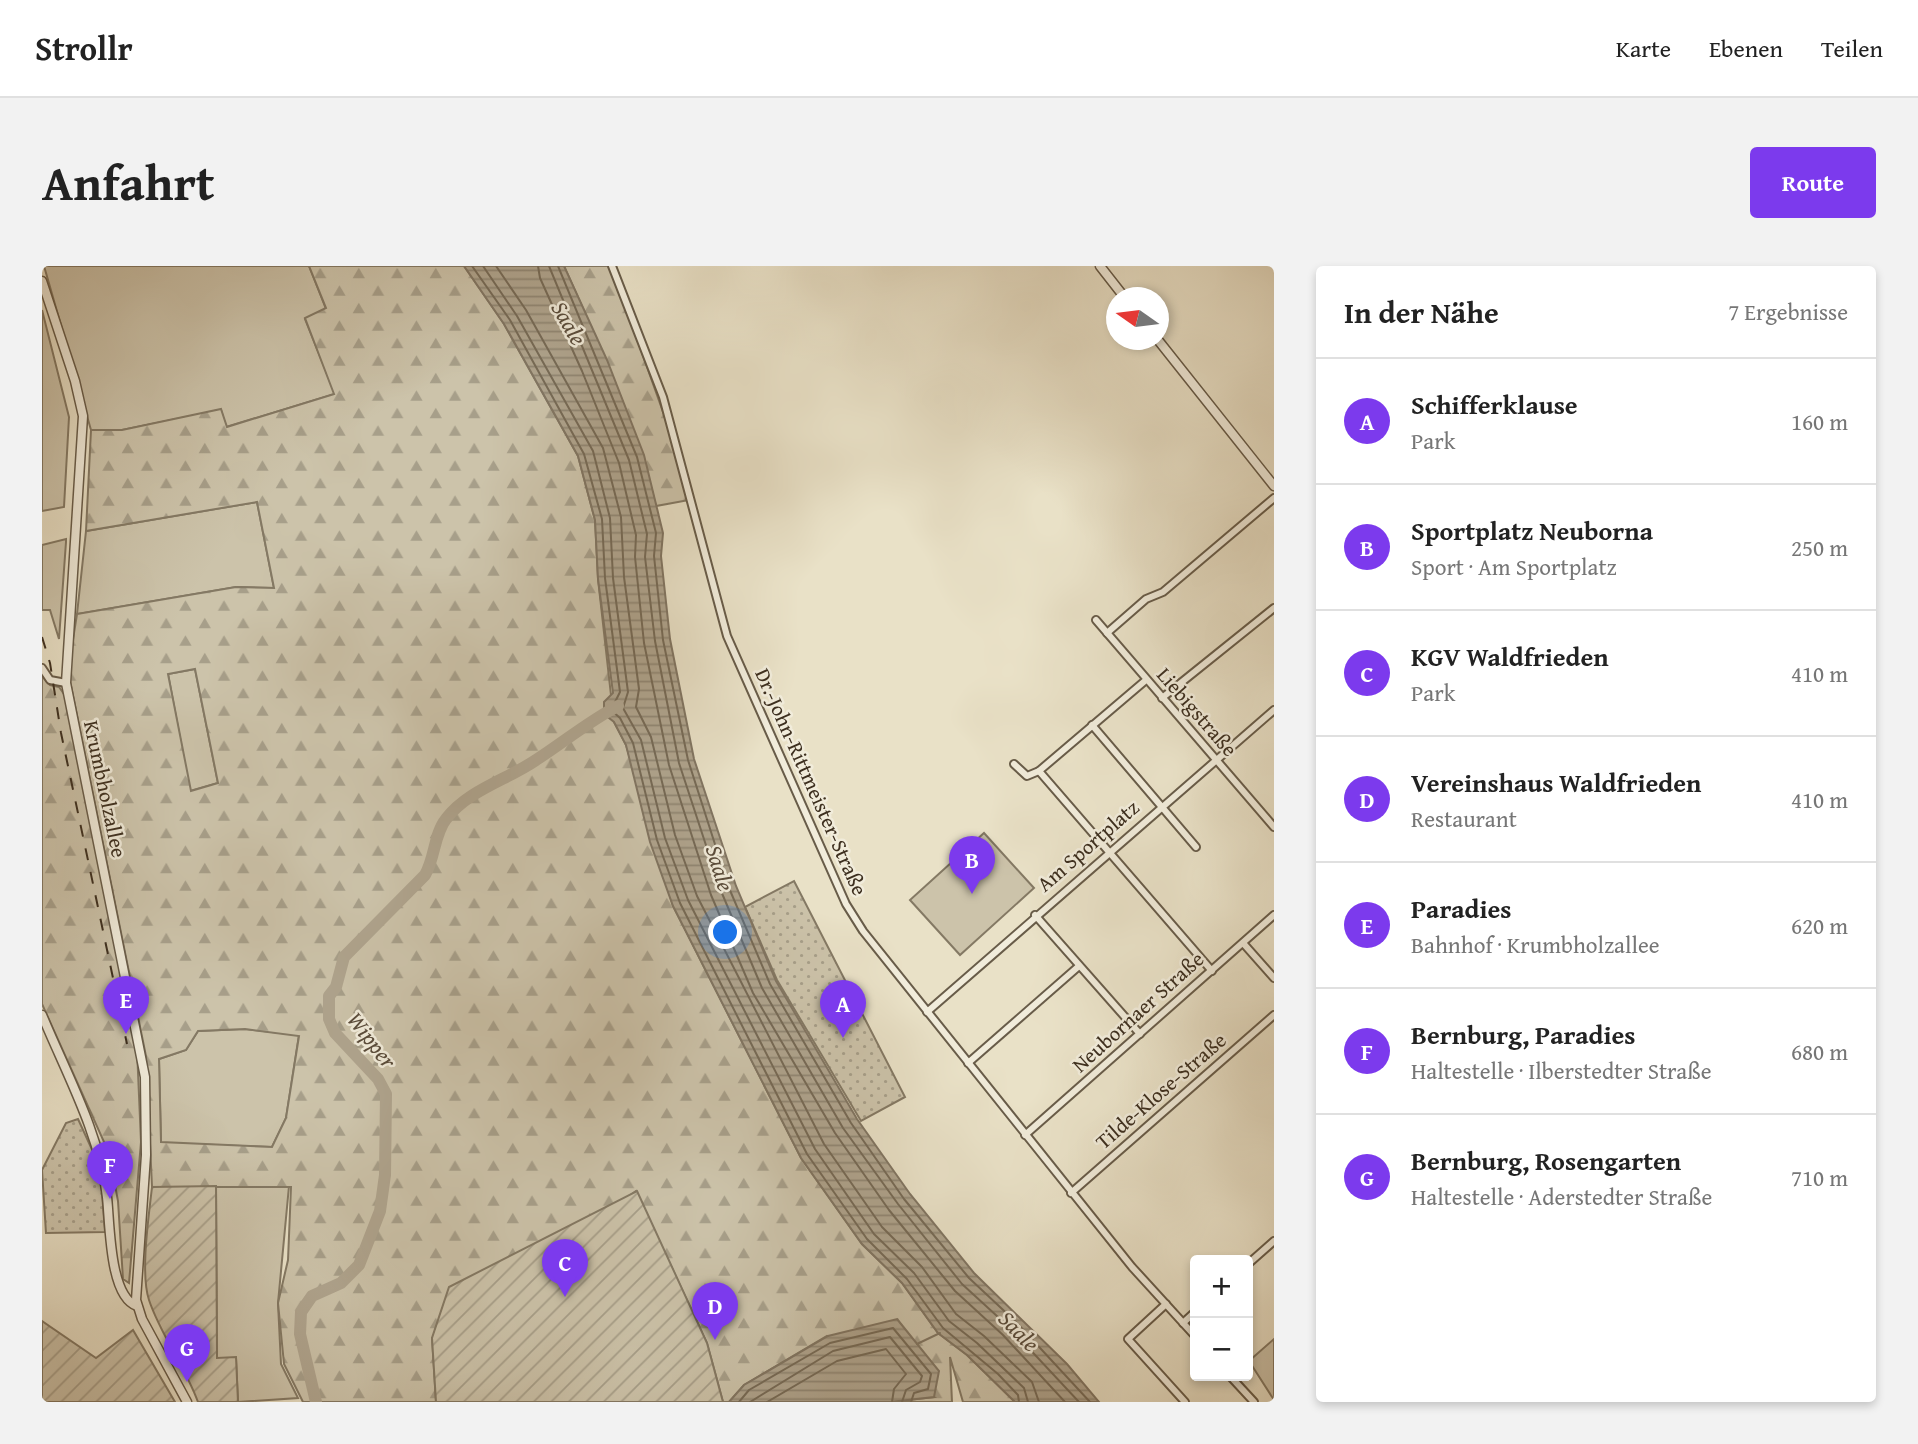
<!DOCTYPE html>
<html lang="de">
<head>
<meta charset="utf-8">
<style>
	body { margin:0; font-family:"Gentium Book Plus",serif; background:#f2f2f2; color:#222 }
	.controls { position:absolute; right:21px; bottom:21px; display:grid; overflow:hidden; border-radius:7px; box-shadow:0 4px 10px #0003 }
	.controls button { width:63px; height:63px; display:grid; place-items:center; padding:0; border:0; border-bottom:2px solid #e0e0e0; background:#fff; color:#222; font:35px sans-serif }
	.compass { position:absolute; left:1064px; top:21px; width:63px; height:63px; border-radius:50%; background:#fff; box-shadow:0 4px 10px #0003; rotate:284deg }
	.you { position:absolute; left:684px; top:667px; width:24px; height:24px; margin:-18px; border:5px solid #fff; border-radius:50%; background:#1a73e8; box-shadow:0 0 0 10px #1a73e833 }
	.badge { display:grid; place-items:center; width:46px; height:46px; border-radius:50%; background:#7c3aed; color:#fff; font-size:23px; font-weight:700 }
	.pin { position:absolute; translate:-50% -58px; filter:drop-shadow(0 2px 4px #0008) }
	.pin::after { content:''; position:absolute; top:37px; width:24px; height:21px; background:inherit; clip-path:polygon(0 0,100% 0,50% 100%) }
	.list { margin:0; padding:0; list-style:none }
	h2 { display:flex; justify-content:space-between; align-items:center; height:91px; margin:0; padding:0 28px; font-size:30px }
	h2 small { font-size:23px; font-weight:400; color:#767676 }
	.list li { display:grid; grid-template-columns:46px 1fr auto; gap:21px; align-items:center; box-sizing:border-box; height:126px; padding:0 28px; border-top:2px solid #e0e0e0 }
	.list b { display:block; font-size:26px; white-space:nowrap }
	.list p { margin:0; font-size:23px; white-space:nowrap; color:#767676 }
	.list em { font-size:23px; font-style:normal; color:#767676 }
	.map { position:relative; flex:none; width:1232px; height:1136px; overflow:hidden; border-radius:7px }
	header { display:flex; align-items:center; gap:42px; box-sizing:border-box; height:98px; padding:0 35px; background:#fff; border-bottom:2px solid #e0e0e0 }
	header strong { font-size:33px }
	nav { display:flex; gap:38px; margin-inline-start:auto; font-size:24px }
	.intro { display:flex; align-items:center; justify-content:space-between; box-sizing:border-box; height:168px; padding:0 42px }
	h1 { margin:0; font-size:49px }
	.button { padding:18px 32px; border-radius:7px; background:#7c3aed; color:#fff; font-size:24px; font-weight:700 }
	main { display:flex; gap:42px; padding:0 42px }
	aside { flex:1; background:#fff; border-radius:7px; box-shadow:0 4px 10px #0003 }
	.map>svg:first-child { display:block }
	.grass { fill:#ccc3aa; stroke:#847964; stroke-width:2 }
	.forest { fill:url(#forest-firs); stroke:#847964; stroke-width:2; fill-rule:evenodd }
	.park { fill:url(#park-dots); stroke:#847964; stroke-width:2 }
	.garden { fill:url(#garden-furrows); stroke:#847964; stroke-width:2 }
	.water { fill:url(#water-rules); stroke:#817562; stroke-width:2 }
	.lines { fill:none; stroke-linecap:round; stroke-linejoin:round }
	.shore { stroke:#766a56; stroke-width:2 }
	.stream { stroke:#817562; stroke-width:2 }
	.river { stroke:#afa48e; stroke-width:12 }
	.minor-casing { stroke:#685c49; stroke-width:10 }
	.tertiary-casing { stroke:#685c49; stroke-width:11 }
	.minor { stroke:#f1ecdb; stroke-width:6 }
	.tertiary { stroke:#f1ecdb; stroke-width:8 }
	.rail { stroke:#3d2f1f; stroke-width:2; stroke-dasharray:12 12; stroke-linecap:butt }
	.labels { text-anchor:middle; stroke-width:5; stroke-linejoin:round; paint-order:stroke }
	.street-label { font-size:21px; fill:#3d2f1f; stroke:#f1ecdb }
	.water-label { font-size:23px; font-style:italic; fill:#5a4c3b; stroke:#f1ecdb }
</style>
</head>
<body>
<header>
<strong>Strollr</strong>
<nav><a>Karte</a><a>Ebenen</a><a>Teilen</a></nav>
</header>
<div class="intro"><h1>Anfahrt</h1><a class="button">Route</a></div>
<main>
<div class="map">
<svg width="1232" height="1136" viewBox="0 0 1232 1136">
	<defs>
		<pattern id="forest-firs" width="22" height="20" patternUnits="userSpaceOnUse" patternTransform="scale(1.75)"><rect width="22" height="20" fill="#ccc3aa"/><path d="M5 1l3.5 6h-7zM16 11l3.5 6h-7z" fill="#a79f8a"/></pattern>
		<pattern id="park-dots" width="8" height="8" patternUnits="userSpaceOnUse" patternTransform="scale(1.75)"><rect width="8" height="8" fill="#ccc3aa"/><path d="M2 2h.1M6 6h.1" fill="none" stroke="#a79f8a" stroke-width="1.8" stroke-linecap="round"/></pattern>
		<pattern id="garden-furrows" width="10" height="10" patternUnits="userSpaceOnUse" patternTransform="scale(1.75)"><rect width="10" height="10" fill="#ccc3aa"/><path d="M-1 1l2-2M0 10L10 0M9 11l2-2" fill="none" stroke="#a79f8a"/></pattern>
		<pattern id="water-rules" width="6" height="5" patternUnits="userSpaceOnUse" patternTransform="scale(1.75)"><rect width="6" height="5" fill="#afa48e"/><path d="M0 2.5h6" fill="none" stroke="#908673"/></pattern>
	</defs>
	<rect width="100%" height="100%" fill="#e9e1c7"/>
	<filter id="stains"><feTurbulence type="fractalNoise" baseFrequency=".00286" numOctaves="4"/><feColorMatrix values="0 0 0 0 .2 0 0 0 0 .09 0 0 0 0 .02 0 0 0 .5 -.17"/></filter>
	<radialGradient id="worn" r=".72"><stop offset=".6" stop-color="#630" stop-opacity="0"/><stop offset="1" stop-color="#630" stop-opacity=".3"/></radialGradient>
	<g class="grass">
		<polygon points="2,0 267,0 284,43 263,53 293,128 184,161 179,144 80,164 49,164"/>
		<polygon points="0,44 27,151 22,241 0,245"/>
		<polygon points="215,236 232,322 194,321 35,348 44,265"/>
		<polygon points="24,273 24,276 17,373 8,344 0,344 0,279"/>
		<polygon points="153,403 176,517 148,525 126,408"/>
		<polygon points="942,567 992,622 918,689 868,634"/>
		<polygon points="203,763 257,769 244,852 230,881 119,877 117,793 144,784 156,765"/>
		<polygon points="174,920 247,920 236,1037 239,1098 256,1132 196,1136 194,1092 175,1092"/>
		<polygon points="1232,1073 1232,1134 1207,1095"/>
	</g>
	<g class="forest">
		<path d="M267,0H422L462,58L536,190L553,254L556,313L572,456L584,479L631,640L759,892L820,978L860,1017L896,1067L925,1089L973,1136H921L908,1091L910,1136H848L892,1131L785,1070L702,1119L687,1136H681L665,1077L594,925L390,1072L394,1136H261L242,1098L236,1037L246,994L249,921H110L104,790L26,405L35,348L194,321L232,322L215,236L44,265L49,164H80L179,143L185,161L292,128L263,52L284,42ZM153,403L176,517L149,525L126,408ZM203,763L257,770L244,852L230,881L119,876L117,793L144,784L156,765Z"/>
		<path d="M522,0H569L631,174L647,234L614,240C594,156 557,79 522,0Z"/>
		<polygon points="0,410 8,419 17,421 24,431 95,783 99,876 87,1017 81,1013 76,935 67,887 0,738"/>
	</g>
	<g class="park">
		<polygon points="752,615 863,831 819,855 735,714 703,641"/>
		<polygon points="36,853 58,901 63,966 4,967 0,904 24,857"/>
	</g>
	<g class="garden">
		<path d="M174,920L175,1092L194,1091L196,1136H156C143,1100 119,1070 107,1034C98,1007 107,949 110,921Z"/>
		<polygon points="595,925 665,1077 681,1136 394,1136 390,1072 407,1021"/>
		<polygon points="0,1055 54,1092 91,1064 133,1136 0,1136"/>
	</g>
	<g class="water">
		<polygon points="422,0 522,0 565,94 602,189 621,267 619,290 628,373 652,493 694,620 734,715 815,853 868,928 932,1007 1025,1098 1057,1136 973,1136 925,1089 896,1067 860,1017 820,978 759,892 631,640 608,576 584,479 572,456 562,448 562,436 571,427 556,313 553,254 536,190 462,58"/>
		<polygon points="855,1053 897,1105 892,1131 848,1136 687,1136 702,1119 786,1070"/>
	</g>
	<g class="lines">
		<g class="shore">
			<polyline points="430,0 468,54 542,188 560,253 563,312 578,426 569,444 578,452 591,477 615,574 638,637 765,888 825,973 865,1013 901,1062 956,1108 976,1129 977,1136"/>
			<polyline points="441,0 475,50 551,185 568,252 571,312 586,426 581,442 599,474 623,572 646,634 773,883 832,968 872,1007 907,1055 935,1077 982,1122 986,1136"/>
			<polyline points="454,0 484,44 561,182 579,251 582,311 597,423 594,441 609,471 633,569 655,630 782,878 840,961 880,1001 914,1048 942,1070 990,1116 997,1136"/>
			<polyline points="496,0 498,12 540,105 577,197 594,269 593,291 602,377 627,499 669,629 711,727 793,867 847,944 913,1025 961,1069 1023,1136"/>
			<polyline points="507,0 587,194 605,268 603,291 613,375 637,497 679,625 720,722 801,862 856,938 920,1018 968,1062 1037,1136"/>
			<polyline points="516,0 595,191 614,267 612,290 621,374 646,494 687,622 728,718 809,857 862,933 927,1012 974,1056 1048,1136"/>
			<polyline points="697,1136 707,1124 788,1077 851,1062 889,1108 886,1123 872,1127 869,1136"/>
			<polyline points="708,1136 791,1085 848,1071 880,1110 878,1116 864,1124 860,1136"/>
			<polyline points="725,1136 795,1095 844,1083 864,1108 852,1123 850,1136"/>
		</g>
		<polyline class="stream" points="875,1078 898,1067"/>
		<path class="river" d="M274,1136L258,1068L259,1046L270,1030L299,1017L317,999L338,945L343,909L344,828L336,813L293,767L287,753V730L294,721L302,691L383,609C393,592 392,568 404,553C426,524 465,514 494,494C522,476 547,455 576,440"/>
		<defs>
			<g id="minor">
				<polyline points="570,0 621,131 685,370 804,638 821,665 1090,1001 1153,1070"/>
				<polyline points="1054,354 1232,561"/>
				<polyline points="1065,367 1104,333 1121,326 1232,232"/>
				<polyline points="0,402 8,414 24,417"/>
				<polyline points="1120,432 1232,342"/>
				<polyline points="1050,459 1154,581"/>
				<polyline points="972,498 985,510 997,505 1170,705"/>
				<polyline points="997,505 1104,414"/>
				<polyline points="993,649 1098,768"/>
				<polyline points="1201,677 1232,712"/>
				<polyline points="885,746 1232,444"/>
				<polyline points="926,797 1037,700"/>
				<polyline points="983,869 1232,649"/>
				<polyline points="1029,927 1232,749"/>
				<polyline points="1206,998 1232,975"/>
				<polyline points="1124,1038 1086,1073 1143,1136"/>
				<polyline points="1141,1057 1153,1046"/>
				<polyline points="1188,1110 1212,1136"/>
			</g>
			<g id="tertiary">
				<polyline points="1058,0 1083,32"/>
				<polyline points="0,15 33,115 41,150 24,417 103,811 104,889 94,1034 100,1053 145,1136"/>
				<polyline points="1116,74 1232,220"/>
				<path d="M0,749C24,807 58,868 65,931C68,956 67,1031 95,1040"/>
			</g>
		</defs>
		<use href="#minor" class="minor-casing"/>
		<use href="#tertiary" class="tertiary-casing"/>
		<use href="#minor" class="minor"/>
		<use href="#tertiary" class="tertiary"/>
		<polyline class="rail" points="0,371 8,397 19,467 85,778"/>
	</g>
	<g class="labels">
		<g class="street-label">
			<text transform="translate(1155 446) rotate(49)" y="7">Liebigstraße</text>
			<text transform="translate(769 516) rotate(66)" y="7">Dr.-John-Rittmeister-Straße</text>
			<text transform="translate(63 523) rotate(78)" y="7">Krumbholzallee</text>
			<text transform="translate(1046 580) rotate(-41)" y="7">Am Sportplatz</text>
			<text transform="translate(1096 746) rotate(-42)" y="7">Neubornaer Straße</text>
			<text transform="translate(1119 825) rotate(-41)" y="7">Tilde-Klose-Straße</text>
		</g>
		<g class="water-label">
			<text transform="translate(527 57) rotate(60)" y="8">Saale</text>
			<text transform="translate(678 602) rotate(73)" y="8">Saale</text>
			<text transform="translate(330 774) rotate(52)" y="8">Wipper</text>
			<text transform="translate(977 1065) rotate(46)" y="8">Saale</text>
		</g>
	</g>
	<rect width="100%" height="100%" filter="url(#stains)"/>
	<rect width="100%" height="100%" fill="url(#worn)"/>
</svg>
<div class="controls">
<button>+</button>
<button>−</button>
</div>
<svg class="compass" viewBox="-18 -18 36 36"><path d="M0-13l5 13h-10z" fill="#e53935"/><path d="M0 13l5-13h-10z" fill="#767676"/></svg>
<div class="you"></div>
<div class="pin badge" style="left:801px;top:772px">A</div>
<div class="pin badge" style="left:930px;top:628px">B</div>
<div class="pin badge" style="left:523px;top:1031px">C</div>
<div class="pin badge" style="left:673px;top:1074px">D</div>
<div class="pin badge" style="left:84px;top:768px">E</div>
<div class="pin badge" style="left:68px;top:933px">F</div>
<div class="pin badge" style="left:145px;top:1116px">G</div>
</div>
<aside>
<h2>In der Nähe<small>7 Ergebnisse</small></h2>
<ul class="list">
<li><span class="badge">A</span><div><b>Schifferklause</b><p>Park</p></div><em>160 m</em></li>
<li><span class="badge">B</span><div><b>Sportplatz Neuborna</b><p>Sport · Am Sportplatz</p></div><em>250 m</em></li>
<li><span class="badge">C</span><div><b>KGV Waldfrieden</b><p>Park</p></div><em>410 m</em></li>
<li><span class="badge">D</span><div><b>Vereinshaus Waldfrieden</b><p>Restaurant</p></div><em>410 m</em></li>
<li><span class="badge">E</span><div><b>Paradies</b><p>Bahnhof · Krumbholzallee</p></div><em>620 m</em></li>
<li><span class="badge">F</span><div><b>Bernburg, Paradies</b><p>Haltestelle · Ilberstedter Straße</p></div><em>680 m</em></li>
<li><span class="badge">G</span><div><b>Bernburg, Rosengarten</b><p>Haltestelle · Aderstedter Straße</p></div><em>710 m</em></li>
</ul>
</aside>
</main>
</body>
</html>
